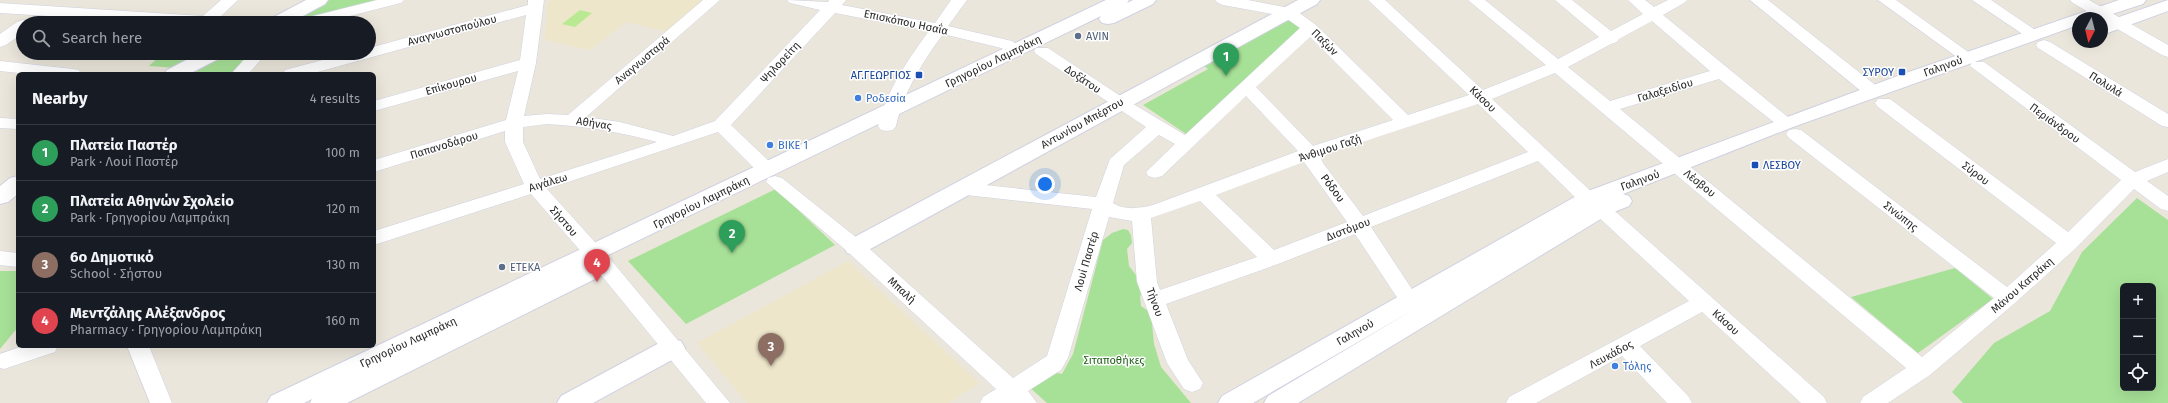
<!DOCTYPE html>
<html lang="en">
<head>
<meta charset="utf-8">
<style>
	body { margin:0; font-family:"Fira Sans",sans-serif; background:#242831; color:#f1f3f6 }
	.controls { position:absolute; right:12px; bottom:12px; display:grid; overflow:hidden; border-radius:6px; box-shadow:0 4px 16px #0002 }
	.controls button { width:36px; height:36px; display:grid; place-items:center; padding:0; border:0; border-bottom:1px solid #363941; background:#171b24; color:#f1f3f6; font:20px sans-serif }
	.compass { position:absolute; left:2072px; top:12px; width:36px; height:36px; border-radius:50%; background:#171b24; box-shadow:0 4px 16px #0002; rotate:187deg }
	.you { position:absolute; left:1045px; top:184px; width:14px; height:14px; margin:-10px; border:3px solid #fff; border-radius:50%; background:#1a73e8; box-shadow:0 0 0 6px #1a73e833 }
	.badge { display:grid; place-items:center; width:26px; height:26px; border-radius:50%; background:#0f766e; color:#fff; font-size:13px; font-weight:700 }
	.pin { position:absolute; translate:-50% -33px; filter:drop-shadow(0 1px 2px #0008) }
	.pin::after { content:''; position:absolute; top:21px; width:14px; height:12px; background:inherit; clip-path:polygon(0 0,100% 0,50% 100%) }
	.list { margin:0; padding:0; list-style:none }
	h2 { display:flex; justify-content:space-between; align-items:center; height:52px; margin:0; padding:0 16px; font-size:17px }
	h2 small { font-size:13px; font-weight:400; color:#9ea1a6 }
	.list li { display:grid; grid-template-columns:26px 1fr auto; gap:12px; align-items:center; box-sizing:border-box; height:56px; padding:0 16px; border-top:1px solid #363941 }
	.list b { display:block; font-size:15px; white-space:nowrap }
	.list p { margin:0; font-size:13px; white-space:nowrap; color:#9ea1a6 }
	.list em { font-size:13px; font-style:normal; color:#9ea1a6 }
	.icon { flex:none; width:22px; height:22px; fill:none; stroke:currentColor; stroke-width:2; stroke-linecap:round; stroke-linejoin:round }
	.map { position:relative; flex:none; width:2168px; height:403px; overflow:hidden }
	.search { position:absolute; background:#171b24; box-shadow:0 4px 16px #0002; left:16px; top:16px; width:360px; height:44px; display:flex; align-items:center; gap:10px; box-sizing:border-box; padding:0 14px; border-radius:22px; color:#9ea1a6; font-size:15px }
	.panel { position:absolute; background:#171b24; box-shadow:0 4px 16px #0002; left:16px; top:72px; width:360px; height:276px; border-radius:6px }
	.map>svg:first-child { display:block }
	.education { fill:#ede6ca }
	.green { fill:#a7e197; fill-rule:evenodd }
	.pitch { fill:#b9e993 }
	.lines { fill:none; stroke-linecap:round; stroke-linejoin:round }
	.street-casing { stroke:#d0d1e2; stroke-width:1 }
	.secondary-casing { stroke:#d0d1e2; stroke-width:2 }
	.street { fill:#fff; fill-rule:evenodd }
	.secondary { fill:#fff; fill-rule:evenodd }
	.service-dot { fill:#5c6f8a; stroke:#fff; stroke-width:1.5 }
	.transit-dot { fill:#1a4fb4; stroke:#fff; stroke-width:1.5 }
	.shop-dot { fill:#3f7fe0; stroke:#fff; stroke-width:1.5 }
	.labels { text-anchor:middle; stroke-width:3; stroke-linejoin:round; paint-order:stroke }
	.street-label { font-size:11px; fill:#292929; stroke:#fff }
	.service-label { font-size:11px; fill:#4e5e75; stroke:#fff; text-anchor:start }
	.transit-label { font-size:11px; fill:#164399; stroke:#fff; text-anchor:end }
	.shop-label { font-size:11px; fill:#366cbe; stroke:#fff; text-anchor:start }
	.park-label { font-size:11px; fill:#20641a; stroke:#fff }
</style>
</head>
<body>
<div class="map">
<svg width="2168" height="403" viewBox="0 0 2168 403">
	<rect width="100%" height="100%" fill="#ebe6db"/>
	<g class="education">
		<polygon points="551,0 707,0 667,32 627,22 590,50 545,40 548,3"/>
		<polygon points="848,261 979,383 949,403 747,403 697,343"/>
	</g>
	<g class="green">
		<polygon points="329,0 381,0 294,23 296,18"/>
		<polygon points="1290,19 1305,28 1186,134 1143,105 1208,69 1204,66"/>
		<polygon points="163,53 205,53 177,68 149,66"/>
		<polygon points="229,53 251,53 233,74 192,74"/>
		<polygon points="776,189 835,245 686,324 628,261"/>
		<path d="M2137,198L2168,220V403H1963L1952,392L1994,343L2050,311L2082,252ZM2123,286H2153V388H2123Z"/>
		<polygon points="1123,229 1128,230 1131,235 1132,243 1127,249 1129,266 1145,287 1140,296 1141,306 1151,313 1154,344 1161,367 1191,403 1047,403 1028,386 1051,372 1062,374 1073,354 1103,240 1112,233"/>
		<polygon points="1955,268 1993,299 1918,353 1851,297"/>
		<polygon points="0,271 18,271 18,327 0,349"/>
	</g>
	<polygon class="pitch" points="580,10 592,13 575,27 562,24"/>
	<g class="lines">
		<defs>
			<g id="street">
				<polygon points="221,0 238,0 220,17 242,20 244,23 162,23 0,13 0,3 203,16"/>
				<polygon points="377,0 404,0 401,3 322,23 295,23 297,20"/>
				<path d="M528,0H544L536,63L524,116L547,114L568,115L703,0H720L586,117L620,122L673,136L715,121L820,10L790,3L787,0L828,2L829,0H846L842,5L935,23L951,0H967L948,26L1012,41L1024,50L1022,53L1016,55L1001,48L943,34C922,63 904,91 896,126L893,130L887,131L881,130L878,126C887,90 907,61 929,31L835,13L731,125L774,166L776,170L774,174L767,176L760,174L718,132L547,189L611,260L730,403H706L597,270L531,194L374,245V231L524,184L505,142V131L374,172V160L506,120L518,71L374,111V101L520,60L526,15L310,74H283L285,70L349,53H369V48L528,5ZM547,124C585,126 620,132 657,142L540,179L523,142V127Z"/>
				<path d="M1215,0H1248L1294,9L1316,25L1408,115L1469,95L1368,0H1385L1483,90L1546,65L1468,0H1485L1558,59L1599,37L1555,0H1572L1611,31L1643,14L1628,0H1645L1654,7L1668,0H1687L1684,3L1663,15L1795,123L1792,127L1786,128L1780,127L1719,79L1620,109L1922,357L1994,298L1789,138L1786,134L1789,130L1795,129L1801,130L2007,287L2056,243L1878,107L1875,103L1878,99H1890L2068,232L2121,180L1970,66L1972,62H1984L2135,172L2168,159V172L2147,181L2168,196V211L2161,209L2134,189L2076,248L2015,303L1930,375L1888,403H1860L1863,397L1906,368L1555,73L1492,99L1595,195L1597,199L1595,203L1588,205L1581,203L1538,161L1371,227L1419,300L1416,305L1409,307L1402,305L1355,234L1278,264L1166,304L1188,360L1203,383L1200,389L1192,392L1184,389L1167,363L1137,282L1132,221L1109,217L1068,358L1061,370L1028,391L1037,403H980L983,397L996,389L848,252L766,182L768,178L775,176L782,178L862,242L1013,378L1047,356L1092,209L966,195L959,193L957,189L959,185L966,183L1096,197L1110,159L1146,127L1036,54L1034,51L1036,48H1048L1125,99L1185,135L1300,28L1283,16L1223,5L1218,3ZM1652,21L1710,71L1610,101L1568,67L1611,44L1617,42L1619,39ZM1310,37L1393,120L1313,146L1256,87ZM1246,96L1298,151L1153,205C1139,208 1126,211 1113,203L1124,165L1159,135L1175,144L1146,172L1148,176L1155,178L1162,176ZM1478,104L1528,152L1363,216L1323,163L1320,156ZM1304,162L1347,222L1274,250L1216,195ZM1200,201L1257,257L1160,290L1157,282L1151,218Z"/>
				<polygon points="1750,0 1768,0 1879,88 1882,92 1879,96 1867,96"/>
				<polygon points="1878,0 1896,0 1975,57 1973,60 1961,60"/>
				<polygon points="1972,0 1991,0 2041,34 2039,37 2027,37"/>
				<polygon points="2070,0 2089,0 2168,45 2168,57 2162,55 2102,20 2102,18 2098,18 2073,3"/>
				<polygon points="23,20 30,23 23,23 23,33 6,45 0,47 0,34 17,22"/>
				<polygon points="2044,40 2050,42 2168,114 2168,127 2162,126 2038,48 2036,45 2038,42"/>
				<polygon points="250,53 267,53 248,74 231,74"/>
				<polygon points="0,61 73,69 79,70 81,74 28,74 0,71"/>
				<polygon points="0,118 18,119 18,129 0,128"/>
				<polygon points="1601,203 1608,205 1824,397 1827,403 1801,403 1702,312 1640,346 1689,397 1692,403 1667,403 1622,356 1536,403 1506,403 1509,397 1689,301 1594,213 1591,209 1594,205"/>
				<polygon points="0,251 18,253 18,267 0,265"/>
				<polygon points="23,346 58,346 55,352 4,369 0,368 0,354"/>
				<polygon points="127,346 149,346 172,403 150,403"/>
			</g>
			<g id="secondary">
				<polygon points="306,0 328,0 325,4 290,23 267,23 270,19"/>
				<polygon points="1106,0 1129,0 1127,3 1133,0 1156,0 1153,4 1114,23 1108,24 1102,23 1099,19 1101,16 598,260 605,262 609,268 605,274 347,403 310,403 312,399 304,403 267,403 271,396"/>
				<polygon points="1298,0 1320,0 1317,4 863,253 855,255 847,253 844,247 847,241"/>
				<polygon points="2119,0 2146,0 2143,4 2100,18 2078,18 2078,25 1793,127 1623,194 1629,196 1632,201 1629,206 1609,214 1298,403 1264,403 1268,396 1413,310 1253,403 1218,403 1222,396 1580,194 1903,74"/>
				<polygon points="2168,0 2168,11 2102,35 2102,23"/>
				<polygon points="200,53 224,53 222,57 189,74 164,74 167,70"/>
				<polygon points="18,176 18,194 8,202 0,204 0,186 10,178"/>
				<polygon points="672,339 681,341 685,348 681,355 593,403 557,403 561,396 663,341"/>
			</g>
		</defs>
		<use href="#street" class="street-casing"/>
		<use href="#secondary" class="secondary-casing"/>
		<use href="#street" class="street"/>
		<use href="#secondary" class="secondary"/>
	</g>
	<g class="service-dot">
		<circle cx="1078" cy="36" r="4"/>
		<circle cx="502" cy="267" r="4"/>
	</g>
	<g class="transit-dot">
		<rect x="1898" y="68" width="8" height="8" rx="2"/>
		<rect x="915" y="71" width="8" height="8" rx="2"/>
		<rect x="1751" y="161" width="8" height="8" rx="2"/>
	</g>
	<g class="shop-dot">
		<circle cx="858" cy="98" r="4"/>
		<circle cx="770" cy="145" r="4"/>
		<circle cx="1615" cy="366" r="4"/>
	</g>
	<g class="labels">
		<g class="street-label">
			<text transform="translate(906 22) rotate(12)" y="4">Επισκόπου Ησαΐα</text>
			<text transform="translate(452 30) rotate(-15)" y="4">Αναγνωστοπούλου</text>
			<text transform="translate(1325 42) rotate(45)" y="4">Παξών</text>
			<text transform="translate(642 60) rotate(-40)" y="4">Αναγνωσταρά</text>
			<text transform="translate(993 61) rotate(-26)" y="4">Γρηγορίου Λαμπράκη</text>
			<text transform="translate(780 62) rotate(-47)" y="4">Ψηλορείτη</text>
			<text transform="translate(1943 66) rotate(-20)" y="4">Γαληνού</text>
			<text transform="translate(1083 79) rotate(34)" y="4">Δοξάτου</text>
			<text transform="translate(451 84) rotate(-16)" y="4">Επίκουρου</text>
			<text transform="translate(2106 84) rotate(32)" y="4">Πολυλά</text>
			<text transform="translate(1665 90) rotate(-17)" y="4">Γαλαξειδίου</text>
			<text transform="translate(1483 99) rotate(44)" y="4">Κάσου</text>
			<text transform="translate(594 123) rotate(9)" y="4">Αθήνας</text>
			<text transform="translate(1082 123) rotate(-29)" y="4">Αντωνίου Μπέρτου</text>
			<text transform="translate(2055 123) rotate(36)" y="4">Περιάνδρου</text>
			<text transform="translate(444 145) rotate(-17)" y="4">Παπανοδάρου</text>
			<text transform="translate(1330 148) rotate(-18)" y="4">Άνθιμου Γαζή</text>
			<text transform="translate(1976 173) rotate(37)" y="4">Σύρου</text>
			<text transform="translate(1640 180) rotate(-20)" y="4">Γαληνού</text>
			<text transform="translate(548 182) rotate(-17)" y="4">Αιγάλεω</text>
			<text transform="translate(1700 183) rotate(39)" y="4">Λέσβου</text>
			<text transform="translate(1333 188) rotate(53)" y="4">Ρόδου</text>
			<text transform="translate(701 202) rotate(-26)" y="4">Γρηγορίου Λαμπράκη</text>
			<text transform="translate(1901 216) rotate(38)" y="4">Σινώπης</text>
			<text transform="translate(564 221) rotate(49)" y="4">Σήστου</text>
			<text transform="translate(1348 229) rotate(-21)" y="4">Διστόμου</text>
			<text transform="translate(1086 261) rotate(-74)" y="4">Λουί Παστέρ</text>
			<text transform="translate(2022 285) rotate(-41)" y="4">Μάνου Κατράκη</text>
			<text transform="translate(902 290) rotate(42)" y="4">Μπαλή</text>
			<text transform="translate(1155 302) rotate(70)" y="4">Τήνου</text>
			<text transform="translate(1726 322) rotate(42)" y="4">Κάσου</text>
			<text transform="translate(1355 332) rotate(-30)" y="4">Γαληνού</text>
			<text transform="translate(408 342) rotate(-25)" y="4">Γρηγορίου Λαμπράκη</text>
			<text transform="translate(1611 354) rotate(-28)" y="4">Λευκάδος</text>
		</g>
		<g class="service-label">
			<text x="1086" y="40">AVIN</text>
			<text x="510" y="271">ΕΤΕΚΑ</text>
		</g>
		<g class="transit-label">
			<text x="1894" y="76">ΣΥΡΟΥ</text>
			<text x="911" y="79">ΑΓ.ΓΕΩΡΓΙΟΣ</text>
			<text x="1763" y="169" text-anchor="start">ΛΕΣΒΟΥ</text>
		</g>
		<g class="shop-label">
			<text x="866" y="102">Ροδεσία</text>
			<text x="778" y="149">BIKE 1</text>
			<text x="1623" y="370">Τόλης</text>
		</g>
		<g class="park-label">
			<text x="1114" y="364">Σιταποθήκες</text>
		</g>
	</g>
</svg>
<div class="controls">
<button>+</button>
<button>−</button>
<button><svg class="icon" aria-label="locate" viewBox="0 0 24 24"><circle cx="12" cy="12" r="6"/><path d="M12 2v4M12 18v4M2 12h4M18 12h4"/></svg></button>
</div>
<svg class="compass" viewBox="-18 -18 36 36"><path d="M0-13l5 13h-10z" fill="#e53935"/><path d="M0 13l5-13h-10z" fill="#9ea1a6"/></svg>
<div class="you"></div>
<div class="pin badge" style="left:1226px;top:76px;background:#2e9e5b">1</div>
<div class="pin badge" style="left:732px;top:253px;background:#2e9e5b">2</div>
<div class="pin badge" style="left:771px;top:366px;background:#8d6e63">3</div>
<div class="pin badge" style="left:597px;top:282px;background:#e0444e">4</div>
<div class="search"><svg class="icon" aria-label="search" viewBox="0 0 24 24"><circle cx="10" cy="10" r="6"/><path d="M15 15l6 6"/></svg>Search here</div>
<section class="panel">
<h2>Nearby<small>4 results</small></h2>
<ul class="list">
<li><span class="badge" style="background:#2e9e5b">1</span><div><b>Πλατεία Παστέρ</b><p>Park · Λουί Παστέρ</p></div><em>100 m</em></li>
<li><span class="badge" style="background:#2e9e5b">2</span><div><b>Πλατεία Αθηνών Σχολείο</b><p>Park · Γρηγορίου Λαμπράκη</p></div><em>120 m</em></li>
<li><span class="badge" style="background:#8d6e63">3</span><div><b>6o Δημοτικό</b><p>School · Σήστου</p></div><em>130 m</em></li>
<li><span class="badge" style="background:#e0444e">4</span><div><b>Μεντζάλης Αλέξανδρος</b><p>Pharmacy · Γρηγορίου Λαμπράκη</p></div><em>160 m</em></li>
</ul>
</section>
</div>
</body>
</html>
